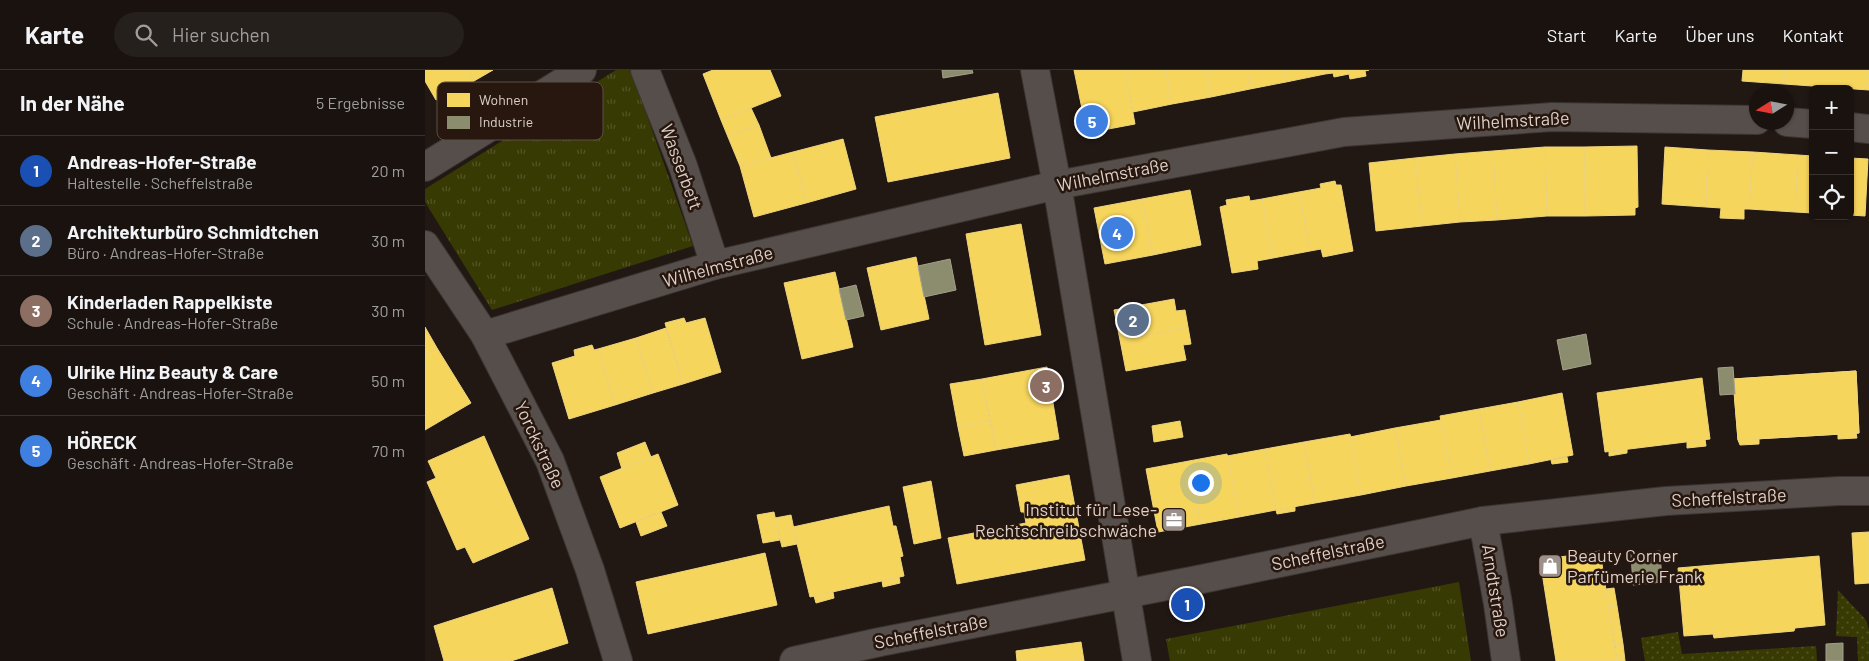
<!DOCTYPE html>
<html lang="de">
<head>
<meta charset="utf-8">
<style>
	body { margin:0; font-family:Barlow,sans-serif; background:#26201d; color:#f1f3f6 }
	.controls { position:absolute; right:15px; top:15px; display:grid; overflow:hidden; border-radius:8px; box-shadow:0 1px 4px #0004 }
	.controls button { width:45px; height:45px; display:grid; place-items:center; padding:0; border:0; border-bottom:1px solid #37322f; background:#19120f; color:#f1f3f6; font:25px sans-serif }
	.compass { position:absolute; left:1324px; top:15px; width:45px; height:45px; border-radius:50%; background:#19120f; box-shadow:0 1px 4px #0004; rotate:259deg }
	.you { position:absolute; left:775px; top:412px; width:18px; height:18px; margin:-12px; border:4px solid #fff; border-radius:50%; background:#1a73e8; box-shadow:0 0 0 8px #1a73e833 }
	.badge { display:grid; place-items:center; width:32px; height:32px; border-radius:50%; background:#9b908a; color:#fff; font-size:16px; font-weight:700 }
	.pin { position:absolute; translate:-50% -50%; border:2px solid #fff; box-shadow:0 1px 5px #0006 }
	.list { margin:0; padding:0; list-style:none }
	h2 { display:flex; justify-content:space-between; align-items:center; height:65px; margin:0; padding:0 20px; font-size:21px }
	h2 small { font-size:16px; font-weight:400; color:#9f9e9e }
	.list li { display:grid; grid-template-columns:32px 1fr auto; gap:15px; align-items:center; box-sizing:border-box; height:70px; padding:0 20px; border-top:1px solid #37322f }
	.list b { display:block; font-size:19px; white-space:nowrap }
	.list p { margin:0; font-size:16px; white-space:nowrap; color:#9f9e9e }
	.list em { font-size:16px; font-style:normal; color:#9f9e9e }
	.icon { flex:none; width:28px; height:28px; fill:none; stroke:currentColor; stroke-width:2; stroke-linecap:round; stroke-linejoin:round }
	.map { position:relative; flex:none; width:1444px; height:591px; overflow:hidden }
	header { display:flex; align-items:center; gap:30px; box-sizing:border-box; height:70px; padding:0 25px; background:#19120f; border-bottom:1px solid #37322f }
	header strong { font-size:24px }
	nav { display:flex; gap:28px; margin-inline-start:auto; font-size:18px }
	.search { width:350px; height:45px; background:#26201d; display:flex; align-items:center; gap:12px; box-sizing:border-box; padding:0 18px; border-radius:28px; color:#9f9e9e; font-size:19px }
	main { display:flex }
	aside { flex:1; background:#19120f }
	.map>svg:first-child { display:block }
	.grass { fill:url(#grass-tufts) }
	.garden { fill:url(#garden-dots) }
	.homes { fill:#f6d55c; stroke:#eed47d }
	.industry { fill:#8c8c6e; stroke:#a4a08a }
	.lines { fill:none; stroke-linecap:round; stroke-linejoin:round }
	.minor-casing { stroke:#3c3532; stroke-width:30 }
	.minor { stroke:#554e4a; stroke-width:28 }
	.labels { text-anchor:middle; stroke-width:5; stroke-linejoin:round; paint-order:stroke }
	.street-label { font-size:18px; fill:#dcd0ca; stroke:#27170e }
	.poi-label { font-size:18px; fill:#dcd0ca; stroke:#27170e; text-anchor:end }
	.key { fill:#27170e; stroke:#5d4e46; stroke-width:1 }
	.key-label { font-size:14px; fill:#dcd0ca }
</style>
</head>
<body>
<header>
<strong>Karte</strong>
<div class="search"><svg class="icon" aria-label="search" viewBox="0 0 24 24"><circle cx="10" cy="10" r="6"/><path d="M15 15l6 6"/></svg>Hier suchen</div>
<nav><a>Start</a><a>Karte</a><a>Über uns</a><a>Kontakt</a></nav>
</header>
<main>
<aside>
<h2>In der Nähe<small>5 Ergebnisse</small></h2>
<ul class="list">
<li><span class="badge" style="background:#1a4fb4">1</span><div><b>Andreas-Hofer-Straße</b><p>Haltestelle · Scheffelstraße</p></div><em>20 m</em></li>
<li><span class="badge" style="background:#5c6f8a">2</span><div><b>Architekturbüro Schmidtchen</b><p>Büro · Andreas-Hofer-Straße</p></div><em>30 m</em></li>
<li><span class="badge" style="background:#8d6e63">3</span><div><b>Kinderladen Rappelkiste</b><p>Schule · Andreas-Hofer-Straße</p></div><em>30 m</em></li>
<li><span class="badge" style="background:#3f7fe0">4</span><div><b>Ulrike Hinz Beauty &amp; Care</b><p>Geschäft · Andreas-Hofer-Straße</p></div><em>50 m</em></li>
<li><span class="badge" style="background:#3f7fe0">5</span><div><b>HÖRECK</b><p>Geschäft · Andreas-Hofer-Straße</p></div><em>70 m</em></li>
</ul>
</aside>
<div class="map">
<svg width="1444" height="591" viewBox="0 0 1444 591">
	<defs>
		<pattern id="grass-tufts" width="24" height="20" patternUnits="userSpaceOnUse" patternTransform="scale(1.25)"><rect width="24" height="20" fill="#383a03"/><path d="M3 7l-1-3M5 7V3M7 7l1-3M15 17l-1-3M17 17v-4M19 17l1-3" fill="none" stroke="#545526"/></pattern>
		<pattern id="garden-dots" width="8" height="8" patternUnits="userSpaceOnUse" patternTransform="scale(1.25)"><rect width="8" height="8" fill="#383a03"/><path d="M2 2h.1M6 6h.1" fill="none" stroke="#545526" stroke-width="1.8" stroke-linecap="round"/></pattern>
	</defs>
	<rect width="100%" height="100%" fill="#211814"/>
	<g class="grass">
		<polygon points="191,0 206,0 268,176 67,240 0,132 0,119"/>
		<polygon points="1034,512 1046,591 745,591 741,569"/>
	</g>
	<g class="garden">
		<polygon points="1413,520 1441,550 1444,560 1444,591 1433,591 1432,567 1411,566"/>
		<polygon points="1253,562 1257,584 1391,576 1392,591 1220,591 1216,568"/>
	</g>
	<g class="homes">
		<polygon points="0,0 42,0 49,11 32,22 30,19 11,30 0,11"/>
		<polygon points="42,0 68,0 49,11"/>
		<polygon points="288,0 345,0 356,26 296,50 278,4"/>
		<polygon points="649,0 700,0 710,54 662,63"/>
		<polygon points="700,0 741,0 747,34 708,42"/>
		<polygon points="741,0 781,0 786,27 747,34"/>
		<polygon points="781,0 822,0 825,19 786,27"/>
		<polygon points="822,0 859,0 861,12 825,19"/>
		<polygon points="859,0 900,0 900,4 861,12"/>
		<polygon points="900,0 944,0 940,1 941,6 925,9 924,4 909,7 908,3 900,4"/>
		<polygon points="1318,0 1360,0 1359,14 1317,11"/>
		<polygon points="1360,0 1444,0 1444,20 1359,14"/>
		<polygon points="573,23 585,88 463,112 450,47"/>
		<polygon points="326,38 334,55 303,67 296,50"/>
		<polygon points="334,55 346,88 315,96 303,67"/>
		<polygon points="418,69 431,119 381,133 368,82"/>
		<polygon points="1212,76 1213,137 1210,138 1210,145 1160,146 1159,77"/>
		<polygon points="1120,77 1159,77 1160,146 1122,146"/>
		<polygon points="1120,77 1122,146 1072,150 1068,81"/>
		<polygon points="1240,77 1283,80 1281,137 1237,134"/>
		<polygon points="1283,80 1328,82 1324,139 1319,139 1319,149 1295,148 1296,138 1281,137"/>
		<polygon points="1068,81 1072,150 1035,152 1030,84"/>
		<polygon points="368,82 381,133 329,147 315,96"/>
		<polygon points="1328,82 1373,85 1370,142 1324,139"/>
		<polygon points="1030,84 1035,152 997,156 990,88"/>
		<polygon points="1373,85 1388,86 1388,143 1370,142"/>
		<polygon points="990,88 997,156 951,161 944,93"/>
		<polygon points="1425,88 1443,89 1440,146 1425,145"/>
		<polygon points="910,111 911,115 916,115 928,181 898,187 896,179 885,181 874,122 896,118 895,114"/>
		<polygon points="765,120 776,175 728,185 717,129"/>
		<polygon points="874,122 885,181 848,188 837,129"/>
		<polygon points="824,126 825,131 837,129 848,188 832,191 833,199 807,203 795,137 802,135 801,130"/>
		<polygon points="717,129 728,185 680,194 669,138"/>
		<polygon points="596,154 616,265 560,275 541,164"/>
		<polygon points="491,187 504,249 456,260 442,198"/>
		<polygon points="410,202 428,277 377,289 359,213"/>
		<polygon points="749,229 751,241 760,240 763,257 695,270 689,240"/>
		<polygon points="259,248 261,253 280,248 296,302 258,314 240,253"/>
		<polygon points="0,257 12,278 0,285"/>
		<polygon points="763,257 766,274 758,275 761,290 701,301 695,270"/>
		<polygon points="241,258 258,314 228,323 211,268"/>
		<polygon points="211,268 228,323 190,335 173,279"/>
		<polygon points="167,275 169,280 173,279 190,335 144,349 127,293 150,286 149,280"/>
		<polygon points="12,278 46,333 0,360 0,285"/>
		<polygon points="622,297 634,369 571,380 557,309"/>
		<polygon points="1431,301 1434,363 1313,370 1308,309"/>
		<polygon points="1431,301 1434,363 1313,370 1308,309"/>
		<polygon points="1277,308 1285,369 1180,382 1172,323"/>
		<polygon points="557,309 565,351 533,357 525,314"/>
		<polygon points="1137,323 1148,385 1104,394 1093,332"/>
		<polygon points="1093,332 1104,394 1065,401 1054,339"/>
		<polygon points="1054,339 1065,401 1027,408 1015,346"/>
		<polygon points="1016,350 1027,408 981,416 970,358"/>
		<polygon points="565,351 571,380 539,386 533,357"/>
		<polygon points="755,351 758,367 729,372 727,356"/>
		<polygon points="970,358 981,416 936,425 925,367"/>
		<polygon points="1431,363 1432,368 1413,369 1413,364"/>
		<polygon points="925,364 936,425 890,433 879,372"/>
		<polygon points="59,366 104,469 48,493 40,477 32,480 2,412 11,408 3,391"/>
		<polygon points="1280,369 1281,376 1262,378 1262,372"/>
		<polygon points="1334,369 1334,374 1315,375 1313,370"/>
		<polygon points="220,372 226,387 197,399 192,383"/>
		<polygon points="879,372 890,433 851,440 840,379"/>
		<polygon points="840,379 851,440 814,447 802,386"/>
		<polygon points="1202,379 1202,383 1184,386 1184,382"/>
		<polygon points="233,384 253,435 195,458 175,407"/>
		<polygon points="802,384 814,447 776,454 764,391"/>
		<polygon points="1142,387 1143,392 1127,394 1126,390"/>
		<polygon points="764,391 776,454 733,462 721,399"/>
		<polygon points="644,405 660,490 532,514 523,468 601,453 599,442 596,442 591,415"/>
		<polygon points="506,411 516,468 489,474 478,417"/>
		<polygon points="464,436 468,456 471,456 478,486 475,487 479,506 385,527 368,457"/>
		<polygon points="870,437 870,441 852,444 851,440"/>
		<polygon points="236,442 242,456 216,466 211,452"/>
		<polygon points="349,442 355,470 338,473 332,445"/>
		<polygon points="366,445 372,474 357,477 350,448"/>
		<polygon points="1444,462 1444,513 1430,514 1427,463"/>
		<polygon points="1175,481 1192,591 1131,591 1115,490"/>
		<polygon points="340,483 352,535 223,564 211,512"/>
		<polygon points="1394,486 1400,555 1370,558 1369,561 1289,568 1288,564 1259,566 1253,498"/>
		<polygon points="474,507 475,513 458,517 457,511"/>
		<polygon points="127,518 143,573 86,591 19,591 9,556"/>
		<polygon points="1189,518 1192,536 1183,537 1181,519"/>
		<polygon points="408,522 409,528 391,533 389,526"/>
		<polygon points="1192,536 1198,574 1190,575 1183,537"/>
		<polygon points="656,572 659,591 592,591 591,581"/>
		<polygon points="1198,574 1200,591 1192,591 1190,575"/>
	</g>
	<g class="industry">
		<polygon points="517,0 547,0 548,3 518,8"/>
		<polygon points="525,189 531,220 499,227 493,196"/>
		<polygon points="431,215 439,246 421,250 414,219"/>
		<polygon points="1161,264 1166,294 1138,300 1132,270"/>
		<polygon points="1308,297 1310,324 1295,325 1293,298"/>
		<polygon points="1235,481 1237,512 1208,515 1206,484"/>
		<polygon points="1418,573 1418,591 1401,591 1401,574"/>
	</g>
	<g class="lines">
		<defs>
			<g id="minor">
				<polyline points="220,0 258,96 290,195"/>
				<polyline points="610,0 632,115 712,591"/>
				<polyline points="1362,52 1388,54"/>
				<polyline points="1425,57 1444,59"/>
				<polyline points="0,97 157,0"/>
				<polyline points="0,175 60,265 125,391 165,500 193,591"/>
				<polyline points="60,265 290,195 632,115 919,62 1127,47 1332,50"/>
				<polyline points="1058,451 1073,534 1081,591"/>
				<polyline points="369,591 455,572 777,509 1058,451 1241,431 1414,421 1444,421"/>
			</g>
		</defs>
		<use href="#minor" class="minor-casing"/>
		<use href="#minor" class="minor"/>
	</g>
	<defs>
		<symbol id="office-square" viewBox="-11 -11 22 22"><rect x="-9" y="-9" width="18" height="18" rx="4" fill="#9b908a" stroke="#27170e"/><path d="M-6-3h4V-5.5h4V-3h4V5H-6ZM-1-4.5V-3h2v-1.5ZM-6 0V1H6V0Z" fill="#fff"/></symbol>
		<symbol id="shop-square" viewBox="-11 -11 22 22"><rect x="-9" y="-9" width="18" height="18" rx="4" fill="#9b908a" stroke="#27170e"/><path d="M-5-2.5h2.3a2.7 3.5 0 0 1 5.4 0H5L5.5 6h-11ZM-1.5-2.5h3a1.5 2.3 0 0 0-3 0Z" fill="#fff"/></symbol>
	</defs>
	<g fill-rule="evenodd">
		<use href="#office-square" x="735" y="436" width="28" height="28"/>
		<use href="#shop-square" x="1111" y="482" width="28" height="28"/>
	</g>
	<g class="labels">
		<g class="street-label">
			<text transform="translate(1088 51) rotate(-3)" y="6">Wilhelmstraße</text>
			<text transform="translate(256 97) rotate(70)" y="6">Wasserbett</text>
			<text transform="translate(688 105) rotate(-11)" y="6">Wilhelmstraße</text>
			<text transform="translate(293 197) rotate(-15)" y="6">Wilhelmstraße</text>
			<text transform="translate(114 375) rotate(65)" y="6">Yorckstraße</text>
			<text transform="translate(1304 428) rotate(-3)" y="6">Scheffelstraße</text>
			<text transform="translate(903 483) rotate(-12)" y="6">Scheffelstraße</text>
			<text transform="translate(1070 521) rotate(81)" y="6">Arndtstraße</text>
			<text transform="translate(506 562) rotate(-11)" y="6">Scheffelstraße</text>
		</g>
		<g class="poi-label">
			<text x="732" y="446">Institut für Lese-<tspan x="732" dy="21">Rechtschreibschwäche</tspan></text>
			<text x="1142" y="492" text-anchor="start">Beauty Corner<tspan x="1142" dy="21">Parfümerie Frank</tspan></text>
		</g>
	</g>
	<rect x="12" y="12" width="166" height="58" rx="8" class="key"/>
	<rect x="22" y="23" width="23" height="14" fill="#f6d55c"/>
	<rect x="22" y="46" width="23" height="13" fill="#8c8c6e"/>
	<g class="key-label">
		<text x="54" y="35">Wohnen</text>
		<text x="54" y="57">Industrie</text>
	</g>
</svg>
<div class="controls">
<button>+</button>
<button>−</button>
<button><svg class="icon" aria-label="locate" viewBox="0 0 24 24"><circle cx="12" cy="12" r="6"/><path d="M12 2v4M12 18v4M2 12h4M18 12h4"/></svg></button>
</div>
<svg class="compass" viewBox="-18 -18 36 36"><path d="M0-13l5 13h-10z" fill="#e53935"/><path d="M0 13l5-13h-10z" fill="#9f9e9e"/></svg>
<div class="you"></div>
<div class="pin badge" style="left:762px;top:534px;background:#1a4fb4">1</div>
<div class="pin badge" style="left:708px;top:250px;background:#5c6f8a">2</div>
<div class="pin badge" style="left:621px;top:316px;background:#8d6e63">3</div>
<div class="pin badge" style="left:692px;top:163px;background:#3f7fe0">4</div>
<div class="pin badge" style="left:667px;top:51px;background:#3f7fe0">5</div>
</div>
</main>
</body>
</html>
